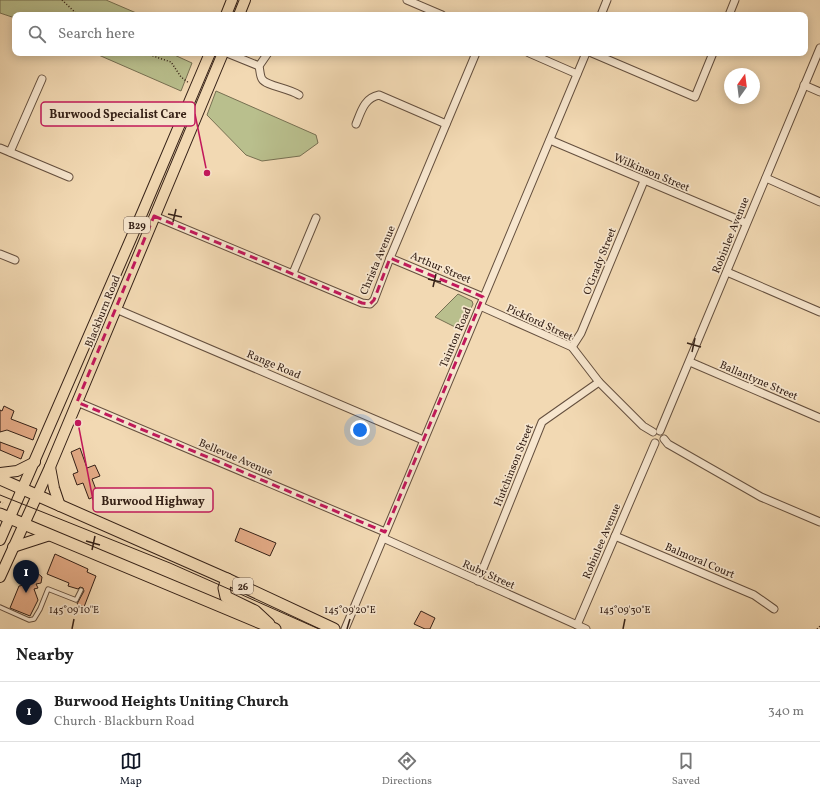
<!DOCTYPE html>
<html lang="en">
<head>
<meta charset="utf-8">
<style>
	body { margin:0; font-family:Vollkorn,serif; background:#f6f6f6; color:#222 }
	.compass { position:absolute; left:724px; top:68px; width:36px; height:36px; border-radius:50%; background:#fff; box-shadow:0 2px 10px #0003; rotate:14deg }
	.you { position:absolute; left:360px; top:430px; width:14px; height:14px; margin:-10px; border:3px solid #fff; border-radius:50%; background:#1a73e8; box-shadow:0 0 0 6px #1a73e833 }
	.badge { display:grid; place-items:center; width:26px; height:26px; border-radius:50%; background:#111827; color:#fff; font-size:13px; font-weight:700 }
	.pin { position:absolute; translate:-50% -33px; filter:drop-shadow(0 1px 2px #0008) }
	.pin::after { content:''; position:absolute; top:21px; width:14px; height:12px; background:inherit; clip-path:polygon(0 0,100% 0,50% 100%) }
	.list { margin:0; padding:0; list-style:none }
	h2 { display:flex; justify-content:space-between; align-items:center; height:52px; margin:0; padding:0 16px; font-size:17px }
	h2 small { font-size:13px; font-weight:400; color:#767676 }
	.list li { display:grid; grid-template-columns:26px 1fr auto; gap:12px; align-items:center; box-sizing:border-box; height:60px; padding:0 16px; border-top:1px solid #e0e0e0 }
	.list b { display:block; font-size:15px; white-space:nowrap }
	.list p { margin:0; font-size:13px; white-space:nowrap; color:#767676 }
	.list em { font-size:13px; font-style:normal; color:#767676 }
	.icon { flex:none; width:22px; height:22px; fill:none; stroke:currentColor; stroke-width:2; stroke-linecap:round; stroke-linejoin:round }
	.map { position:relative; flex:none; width:820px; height:629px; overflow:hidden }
	.search { position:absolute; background:#fff; box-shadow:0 2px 10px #0003; left:12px; right:12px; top:12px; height:44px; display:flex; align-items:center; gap:10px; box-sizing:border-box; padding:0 14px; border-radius:8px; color:#767676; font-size:15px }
	.sheet { height:112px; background:#fff }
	nav { display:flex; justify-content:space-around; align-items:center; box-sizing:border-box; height:56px; border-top:1px solid #e0e0e0; background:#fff; font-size:11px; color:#767676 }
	nav a { display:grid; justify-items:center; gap:2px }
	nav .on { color:#111827 }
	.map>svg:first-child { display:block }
	.green { fill:#b9bf8d; stroke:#777052 }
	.building { fill:#e2a984; stroke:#352117 }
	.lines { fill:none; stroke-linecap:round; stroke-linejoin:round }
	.service-casing { stroke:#644f3e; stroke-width:5.5 }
	.minor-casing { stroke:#644f3e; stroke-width:9 }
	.primary-casing { stroke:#352117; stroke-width:12 }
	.trunk-casing { stroke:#352117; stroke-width:13 }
	.path { stroke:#352117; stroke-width:1.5; stroke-dasharray:1 2; stroke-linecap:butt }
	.service { stroke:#f7e6ce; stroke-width:3.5 }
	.minor { stroke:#f7e6ce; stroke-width:7 }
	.primary { stroke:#f2d9b3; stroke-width:10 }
	.trunk { stroke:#f2d9b3; stroke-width:11 }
	.tram { stroke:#352117; stroke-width:1 }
	.marked { fill:none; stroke:#c2185b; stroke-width:3; stroke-dasharray:8 5; stroke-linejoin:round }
	.ticks { fill:none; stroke:#352117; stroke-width:1.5 }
	.labels { text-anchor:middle; stroke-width:3.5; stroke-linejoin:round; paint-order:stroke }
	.shield { fill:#f7e6ce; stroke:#6f5c4e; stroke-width:1 }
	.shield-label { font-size:10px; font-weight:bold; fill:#352117 }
	.street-label { font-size:11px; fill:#352117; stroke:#f7e6ce }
	.ticks-label { font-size:10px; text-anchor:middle; fill:#352117; stroke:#f7e6ce; stroke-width:3.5; stroke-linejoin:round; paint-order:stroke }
	.leader { fill:none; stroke:#c2185b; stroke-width:1.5 }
	.callout-dot { fill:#c2185b; stroke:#f7e6ce; stroke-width:1.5 }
	.callout { fill:#f7e6ce; stroke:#c2185b; stroke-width:1.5 }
	.callout-label { font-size:12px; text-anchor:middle; font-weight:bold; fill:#352117 }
</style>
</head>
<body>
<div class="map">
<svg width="820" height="629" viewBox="0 0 820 629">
	<rect width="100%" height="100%" fill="#f2d9b3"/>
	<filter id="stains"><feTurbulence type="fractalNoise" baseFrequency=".005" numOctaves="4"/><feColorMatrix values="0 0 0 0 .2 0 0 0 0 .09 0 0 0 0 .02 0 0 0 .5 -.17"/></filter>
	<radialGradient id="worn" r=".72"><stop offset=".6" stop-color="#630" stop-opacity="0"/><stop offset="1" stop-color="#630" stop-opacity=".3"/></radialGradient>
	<g class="green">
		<polygon points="0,0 106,0 141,15 15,15 15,18 0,13"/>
		<polygon points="94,53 170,53 192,63 181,91"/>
		<polygon points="216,91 316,135 318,143 300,156 262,161 246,155 207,115"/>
		<polygon points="458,294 472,301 473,304 461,330 435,317"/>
	</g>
	<g class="building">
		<polygon points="4,406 14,411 11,419 37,429 33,440 7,430 0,432 0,410 2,411"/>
		<polygon points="0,442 24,451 21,459 0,450"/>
		<polygon points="80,448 87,468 95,465 100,476 92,479 98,495 89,499 83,483 77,485 73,474 78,472 71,452"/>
		<polygon points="240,528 276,543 270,556 235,541"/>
		<polygon points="55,554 88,569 87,572 96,576 84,607 77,604 84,591 83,588 80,587 78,589 68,586 69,583 47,574"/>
		<polygon points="28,571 35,571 42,577 41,583 36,584 38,588 34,589 38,600 30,616 10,608 19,586 24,585 21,581 26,580 24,575"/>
		<polygon points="421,611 435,618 430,629 425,629 414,624"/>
	</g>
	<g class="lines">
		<defs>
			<polyline id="service" points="0,607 29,620 34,619 40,609 48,589 76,600 81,590"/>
			<g id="minor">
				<polyline points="407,0 442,15"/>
				<polyline points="601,15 607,0"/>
				<polyline points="729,15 735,0"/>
				<polyline points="227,53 259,66"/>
				<path d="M268,53L259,66C260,70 260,76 262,79C266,86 289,88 299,95"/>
				<polyline points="529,53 577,74"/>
				<polyline points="592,53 695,97 713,53"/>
				<polyline points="804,85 820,92"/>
				<path d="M356,124C361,112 364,98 379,95L446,124"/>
				<polyline points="550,140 746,223"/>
				<polyline points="0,148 69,177"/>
				<polyline points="10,152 42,79"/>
				<polyline points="766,178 820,202"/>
				<polyline points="154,216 362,303 370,304 374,300 390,258 476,53"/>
				<polyline points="0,254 15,260"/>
				<polyline points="390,258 483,297"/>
				<polyline points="727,272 820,312"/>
				<polyline points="293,273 316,218"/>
				<polyline points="480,306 572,347 599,382 643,426 653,432"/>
				<polyline points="116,309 423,440"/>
				<polyline points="572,347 581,333 644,181"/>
				<polyline points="690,362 820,418"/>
				<polyline points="77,402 385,532"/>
				<polyline points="660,431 820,48"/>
				<polyline points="664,439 668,444 761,497 820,522"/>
				<polyline points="615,536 754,595 774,609"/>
				<polyline points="383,538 586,629"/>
				<polyline points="478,581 542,422 599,382"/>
				<polyline points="577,625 655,443"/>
				<polyline points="345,629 586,53"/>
			</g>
			<g id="primary">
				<polyline points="226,15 232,0"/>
				<polyline points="239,15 245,0"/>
				<polyline points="50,467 54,488 60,506"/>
				<polyline points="0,473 17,471 35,462"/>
				<polyline points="0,540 143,211 210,53"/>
				<polyline points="13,547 50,535"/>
				<polyline points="0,577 50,467 223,53"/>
			</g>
			<g id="trunk">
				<polyline points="0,479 227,579 334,629"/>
				<polyline points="0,514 275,629"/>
				<polyline points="227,579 224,588 226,597 255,611 269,624"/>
			</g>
		</defs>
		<use href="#service" class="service-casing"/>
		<use href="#minor" class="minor-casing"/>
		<use href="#primary" class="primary-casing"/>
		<use href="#trunk" class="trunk-casing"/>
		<g class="path">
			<polyline points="62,0 78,15"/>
			<polyline points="144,53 171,62 181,77 189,83"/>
			<polyline points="0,502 3,503"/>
			<polyline points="817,629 820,626"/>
		</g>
		<use href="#service" class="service"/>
		<use href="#minor" class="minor"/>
		<use href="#primary" class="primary"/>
		<use href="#trunk" class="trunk"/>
		<polyline class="tram" points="0,495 170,563 319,629"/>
	</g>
	<path class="marked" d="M154,216L362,303L370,304L374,300L390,258L483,297L385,532L77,402Z"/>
	<path class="ticks" d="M168,214L182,217M173,222L176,209M428,279L441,282M433,287L436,274M687,343L701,347M692,352L695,338M86,541L100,545M92,550L95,536M72,629L74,619M347,629L350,619M623,629L625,619"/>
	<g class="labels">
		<g class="shield">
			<rect x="124" y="217" width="26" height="16" rx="3"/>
			<rect x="233" y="578" width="20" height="16" rx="3"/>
		</g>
		<g class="shield-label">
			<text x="137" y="229">B29</text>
			<text x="243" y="590">26</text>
		</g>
		<g class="street-label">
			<text transform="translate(652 172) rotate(23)" y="4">Wilkinson Street</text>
			<text transform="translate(730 235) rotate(-68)" y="4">Robinlee Avenue</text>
			<text transform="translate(377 260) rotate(-67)" y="4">Christa Avenue</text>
			<text transform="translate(599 261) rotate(-68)" y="4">O'Grady Street</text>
			<text transform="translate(441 267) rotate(23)" y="4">Arthur Street</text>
			<text transform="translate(102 311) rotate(-68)" y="4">Blackburn Road</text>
			<text transform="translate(540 322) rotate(25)" y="4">Pickford Street</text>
			<text transform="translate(455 337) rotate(-67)" y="4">Tainton Road</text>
			<text transform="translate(274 364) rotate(23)" y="4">Range Road</text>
			<text transform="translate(759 380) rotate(23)" y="4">Ballantyne Street</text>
			<text transform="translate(236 457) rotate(23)" y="4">Bellevue Avenue</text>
			<text transform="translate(513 465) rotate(-68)" y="4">Hutchinson Street</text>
			<text transform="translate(601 541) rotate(-67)" y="4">Robinlee Avenue</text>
			<text transform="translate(700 560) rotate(23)" y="4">Balmoral Court</text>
			<text transform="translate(489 574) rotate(24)" y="4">Ruby Street</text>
		</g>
	</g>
	<g class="ticks-label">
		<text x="74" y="613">145°09'10"E</text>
		<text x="350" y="613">145°09'20"E</text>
		<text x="625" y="613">145°09'30"E</text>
	</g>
	<path class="leader" d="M207 173L195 114M78 423L93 500"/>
	<g class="callout-dot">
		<circle cx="207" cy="173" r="4"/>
		<circle cx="78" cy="423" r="4"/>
	</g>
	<g class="callout">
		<rect x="41" y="102" width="154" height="24" rx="4"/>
		<rect x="93" y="488" width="120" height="24" rx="4"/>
	</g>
	<g class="callout-label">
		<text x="118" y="118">Burwood Specialist Care</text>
		<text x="153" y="505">Burwood Highway</text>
	</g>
	<rect width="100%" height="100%" filter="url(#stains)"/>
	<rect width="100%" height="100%" fill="url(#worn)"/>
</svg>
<svg class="compass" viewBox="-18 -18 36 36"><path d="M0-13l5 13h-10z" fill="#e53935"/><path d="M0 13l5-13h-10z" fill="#767676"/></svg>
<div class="you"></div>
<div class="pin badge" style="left:26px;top:593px">1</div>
<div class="search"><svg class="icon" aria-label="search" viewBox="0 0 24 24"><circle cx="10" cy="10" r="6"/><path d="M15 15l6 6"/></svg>Search here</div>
</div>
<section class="sheet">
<h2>Nearby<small></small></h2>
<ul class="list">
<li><span class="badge">1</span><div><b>Burwood Heights Uniting Church</b><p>Church · Blackburn Road</p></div><em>340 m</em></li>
</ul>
</section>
<nav>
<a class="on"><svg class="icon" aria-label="map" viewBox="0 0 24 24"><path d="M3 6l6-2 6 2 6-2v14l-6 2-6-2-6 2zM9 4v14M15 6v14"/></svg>Map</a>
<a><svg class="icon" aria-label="directions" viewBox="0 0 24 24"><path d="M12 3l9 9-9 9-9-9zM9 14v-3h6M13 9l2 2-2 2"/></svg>Directions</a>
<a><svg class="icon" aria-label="saved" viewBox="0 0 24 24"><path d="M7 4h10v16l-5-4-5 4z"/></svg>Saved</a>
</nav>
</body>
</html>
